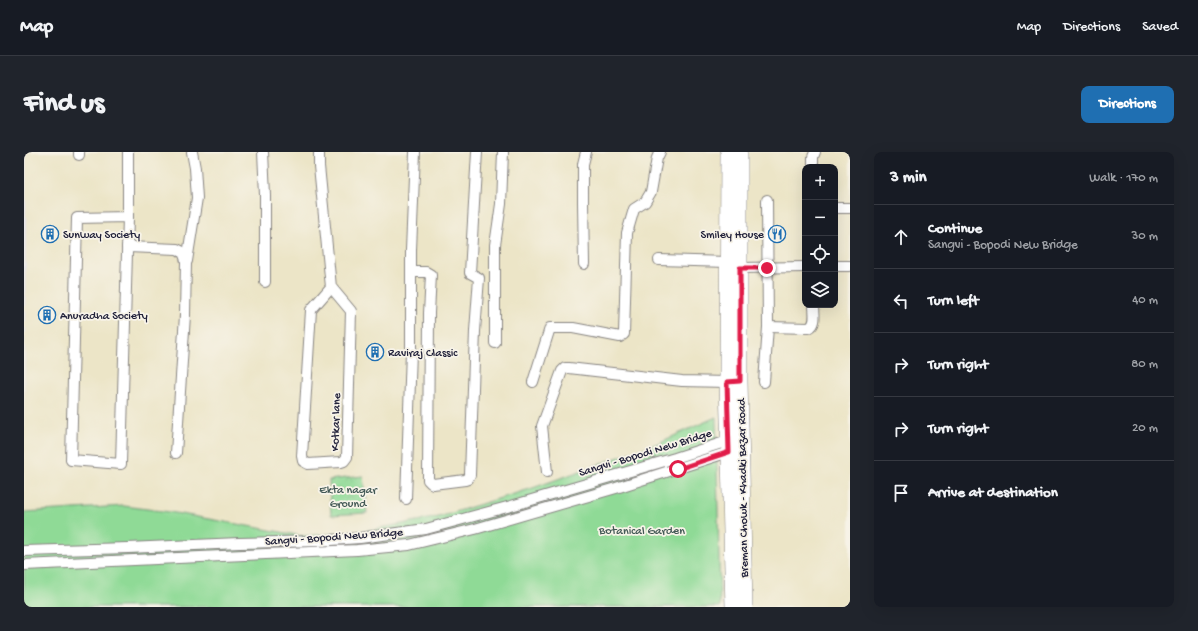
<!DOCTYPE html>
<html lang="en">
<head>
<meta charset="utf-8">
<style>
	body { margin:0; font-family:"Gochi Hand",sans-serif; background:#20242c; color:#f1f3f6 }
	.controls { position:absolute; right:12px; top:12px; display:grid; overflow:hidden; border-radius:8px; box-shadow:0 4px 16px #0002 }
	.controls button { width:36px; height:36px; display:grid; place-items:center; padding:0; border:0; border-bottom:1px solid #363941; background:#171b24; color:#f1f3f6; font:20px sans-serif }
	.stop { position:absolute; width:12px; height:12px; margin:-9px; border:3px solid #e11d48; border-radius:50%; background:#fff }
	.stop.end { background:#e11d48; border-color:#fff; box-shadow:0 1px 4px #0008 }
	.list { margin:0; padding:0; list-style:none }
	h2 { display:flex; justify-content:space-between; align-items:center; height:52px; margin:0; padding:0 16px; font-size:17px }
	h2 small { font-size:13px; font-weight:400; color:#9ea1a6 }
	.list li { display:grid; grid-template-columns:26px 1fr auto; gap:12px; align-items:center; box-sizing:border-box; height:64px; padding:0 16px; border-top:1px solid #363941 }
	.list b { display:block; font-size:15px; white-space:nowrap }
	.list p { margin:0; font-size:13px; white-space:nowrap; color:#9ea1a6 }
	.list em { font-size:13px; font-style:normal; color:#9ea1a6 }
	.icon { flex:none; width:22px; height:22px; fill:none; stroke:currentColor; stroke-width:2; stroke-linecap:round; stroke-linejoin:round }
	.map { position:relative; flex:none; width:826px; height:455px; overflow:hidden; border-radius:8px }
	header { display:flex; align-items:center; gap:24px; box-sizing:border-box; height:56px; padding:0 20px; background:#171b24; border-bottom:1px solid #363941 }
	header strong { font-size:19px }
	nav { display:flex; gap:22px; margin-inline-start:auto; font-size:14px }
	.intro { display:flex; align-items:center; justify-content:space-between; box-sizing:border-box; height:96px; padding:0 24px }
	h1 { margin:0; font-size:28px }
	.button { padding:10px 18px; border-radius:8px; background:#1f6fb2; color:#fff; font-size:14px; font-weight:700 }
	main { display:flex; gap:24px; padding:0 24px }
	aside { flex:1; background:#171b24; border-radius:8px; box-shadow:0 4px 16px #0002 }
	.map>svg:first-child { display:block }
	.built { fill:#d4d8f9 }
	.green { fill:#8fda96; stroke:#587e68 }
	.park { fill:url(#park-crowns); stroke:#587e68 }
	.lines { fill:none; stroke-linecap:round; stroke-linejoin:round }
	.street-casing { stroke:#878481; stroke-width:12 }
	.primary-casing { stroke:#878481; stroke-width:16 }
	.street { stroke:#fff; stroke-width:10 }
	.primary { stroke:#fff; stroke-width:15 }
	.route { stroke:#e11d48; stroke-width:5 }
	.labels { text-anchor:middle; stroke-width:3.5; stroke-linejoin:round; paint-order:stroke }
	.poi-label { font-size:12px; fill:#22223b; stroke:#f7f3e8; text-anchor:start }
	.street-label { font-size:12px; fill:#22223b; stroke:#f7f3e8 }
	.park-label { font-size:12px; fill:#435956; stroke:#f7f3e8 }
</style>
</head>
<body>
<header>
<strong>Map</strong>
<nav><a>Map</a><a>Directions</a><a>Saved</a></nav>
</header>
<div class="intro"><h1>Find us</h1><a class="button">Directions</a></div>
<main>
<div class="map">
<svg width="826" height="455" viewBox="0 0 826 455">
	<defs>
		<pattern id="park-crowns" width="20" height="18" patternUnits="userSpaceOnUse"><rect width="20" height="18" fill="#8fda96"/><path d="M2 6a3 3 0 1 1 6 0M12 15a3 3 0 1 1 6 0" fill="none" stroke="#7bbb82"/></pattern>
	</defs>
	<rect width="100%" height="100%" fill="#f7f3e8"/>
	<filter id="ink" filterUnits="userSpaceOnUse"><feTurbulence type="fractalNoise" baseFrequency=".025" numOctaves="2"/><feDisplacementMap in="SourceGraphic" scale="8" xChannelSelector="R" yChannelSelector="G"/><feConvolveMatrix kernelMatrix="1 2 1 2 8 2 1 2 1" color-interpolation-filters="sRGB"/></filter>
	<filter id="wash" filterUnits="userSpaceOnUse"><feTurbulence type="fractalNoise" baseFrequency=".012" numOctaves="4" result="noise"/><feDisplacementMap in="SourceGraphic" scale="16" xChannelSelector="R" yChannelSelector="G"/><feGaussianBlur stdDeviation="0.9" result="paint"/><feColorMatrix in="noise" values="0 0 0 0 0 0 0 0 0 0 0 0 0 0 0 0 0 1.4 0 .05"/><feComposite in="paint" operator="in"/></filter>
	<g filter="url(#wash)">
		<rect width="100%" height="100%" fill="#ece5c7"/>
		<polygon class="built" points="0,0 2,0 0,300"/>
		<polygon class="green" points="692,265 696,455 0,455 0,360 100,354 146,360 279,384 339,379 415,365 506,337 634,291"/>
		<polygon class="park" points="339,324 343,361 307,363 305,328"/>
	</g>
	<g filter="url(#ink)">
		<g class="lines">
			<defs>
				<g id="street">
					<polyline points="55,0 55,3"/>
					<polyline points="239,0 241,43 241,130"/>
					<polyline points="295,0 295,14 307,135 327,159 323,305 320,309 317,310 284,312 279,309 278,304 287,158 307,135"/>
					<polyline points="789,15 789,5 791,0"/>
					<polyline points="811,56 826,56"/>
					<polyline points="104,65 53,66 47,308 97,312 104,65 104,0"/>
					<path d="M103,95L153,97C159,99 161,103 162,110L161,163L152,301"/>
					<polyline points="635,108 704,110"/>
					<polyline points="163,109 173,46 171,16 168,0"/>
					<polyline points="560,112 559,50 559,12 562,0"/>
					<polyline points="811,114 826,114"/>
					<polyline points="716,116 781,115"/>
					<polyline points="387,120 402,120 407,123 405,161 404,328 407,331 409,332 441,328 444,327 446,323 451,179 455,126 446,121 453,0"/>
					<path d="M744,175L785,176C793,172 790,161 790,153"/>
					<polyline points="471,191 471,93 477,52 479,0"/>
					<polyline points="509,230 526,176 549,176 596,185 600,182 603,81 610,57 621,50 627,40 633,6 636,0"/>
					<polyline points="740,230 744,175 743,48"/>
					<polyline points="523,320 518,274 538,219 541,216 545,216 658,229 703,230"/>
					<polyline points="382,347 387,199 387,98 391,0"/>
					<polyline points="0,399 104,396 215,391 293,389 336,386 402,377 487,354 651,306 704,289"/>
					<polyline points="0,413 333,398 385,393 451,377 592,336 705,300"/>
				</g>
				<g id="primary">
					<polyline points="704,0 703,230 709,455"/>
					<polyline points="716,0 716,229 721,455"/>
				</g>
			</defs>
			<use href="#street" class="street-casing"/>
			<use href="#primary" class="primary-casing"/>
			<use href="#street" class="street"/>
			<use href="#primary" class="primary"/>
		</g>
	</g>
	<g class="lines" filter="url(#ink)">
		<polyline class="route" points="654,317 705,300 703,230 716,229 716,116 743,116"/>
	</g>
	<defs>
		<symbol id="building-ring" viewBox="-11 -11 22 22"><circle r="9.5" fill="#f7f3e8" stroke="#1f6fb2" stroke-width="1.5"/><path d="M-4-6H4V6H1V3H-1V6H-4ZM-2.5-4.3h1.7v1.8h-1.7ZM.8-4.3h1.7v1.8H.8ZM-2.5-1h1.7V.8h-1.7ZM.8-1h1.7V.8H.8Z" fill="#1f6fb2"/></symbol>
		<symbol id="restaurant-ring" viewBox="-11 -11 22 22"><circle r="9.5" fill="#f7f3e8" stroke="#1f6fb2" stroke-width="1.5"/><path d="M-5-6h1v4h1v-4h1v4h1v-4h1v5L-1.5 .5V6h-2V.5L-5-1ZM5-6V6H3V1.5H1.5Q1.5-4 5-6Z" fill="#1f6fb2"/></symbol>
	</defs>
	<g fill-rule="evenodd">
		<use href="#building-ring" x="16" y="72" width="20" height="20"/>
		<use href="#restaurant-ring" x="743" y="72" width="20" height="20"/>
		<use href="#building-ring" x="13" y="153" width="20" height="20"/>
		<use href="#building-ring" x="341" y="190" width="20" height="20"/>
	</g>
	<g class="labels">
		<g class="poi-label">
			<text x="39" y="86">Sunway Society</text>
			<text x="740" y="86" text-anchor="end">Smiley House</text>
			<text x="36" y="167">Anuradha Society</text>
			<text x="364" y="204">Raviraj Classic</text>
		</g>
		<g class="street-label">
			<text transform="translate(311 270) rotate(-88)" y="4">Kotkar lane</text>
			<text transform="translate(621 300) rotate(-17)" y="4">Sangvi - Bopodi New Bridge</text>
			<text transform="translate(718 336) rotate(-91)" y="4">Breman Chowk - Khadki Bazar Road</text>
			<text transform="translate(310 384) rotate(-4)" y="4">Sangvi - Bopodi New Bridge</text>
		</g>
		<g class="park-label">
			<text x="324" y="341">Ekta nagar<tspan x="324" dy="14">Ground</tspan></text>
			<text x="618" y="382">Botanical Garden</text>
		</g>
	</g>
</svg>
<div class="controls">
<button>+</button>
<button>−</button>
<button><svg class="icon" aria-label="locate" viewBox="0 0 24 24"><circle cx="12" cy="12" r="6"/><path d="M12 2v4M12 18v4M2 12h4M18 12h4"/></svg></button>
<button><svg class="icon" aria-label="layers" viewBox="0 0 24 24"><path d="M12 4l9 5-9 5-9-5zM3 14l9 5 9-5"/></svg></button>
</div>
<div class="stop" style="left:654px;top:317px"></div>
<div class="stop end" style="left:743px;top:116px"></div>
</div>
<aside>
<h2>3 min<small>Walk · 170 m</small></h2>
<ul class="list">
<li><svg class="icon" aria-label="ahead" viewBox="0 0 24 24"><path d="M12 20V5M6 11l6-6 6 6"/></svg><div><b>Continue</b><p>Sangvi - Bopodi New Bridge</p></div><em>30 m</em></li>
<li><svg class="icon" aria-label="left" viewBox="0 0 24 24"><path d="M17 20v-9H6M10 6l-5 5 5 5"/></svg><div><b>Turn left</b></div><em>40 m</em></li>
<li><svg class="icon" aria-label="right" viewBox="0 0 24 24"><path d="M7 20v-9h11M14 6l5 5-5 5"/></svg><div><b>Turn right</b></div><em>80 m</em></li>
<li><svg class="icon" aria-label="right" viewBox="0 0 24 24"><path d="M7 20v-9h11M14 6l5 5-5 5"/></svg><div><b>Turn right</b></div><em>20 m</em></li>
<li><svg class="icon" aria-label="arrive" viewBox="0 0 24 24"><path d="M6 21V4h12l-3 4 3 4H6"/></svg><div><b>Arrive at destination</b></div></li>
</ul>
</aside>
</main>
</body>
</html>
